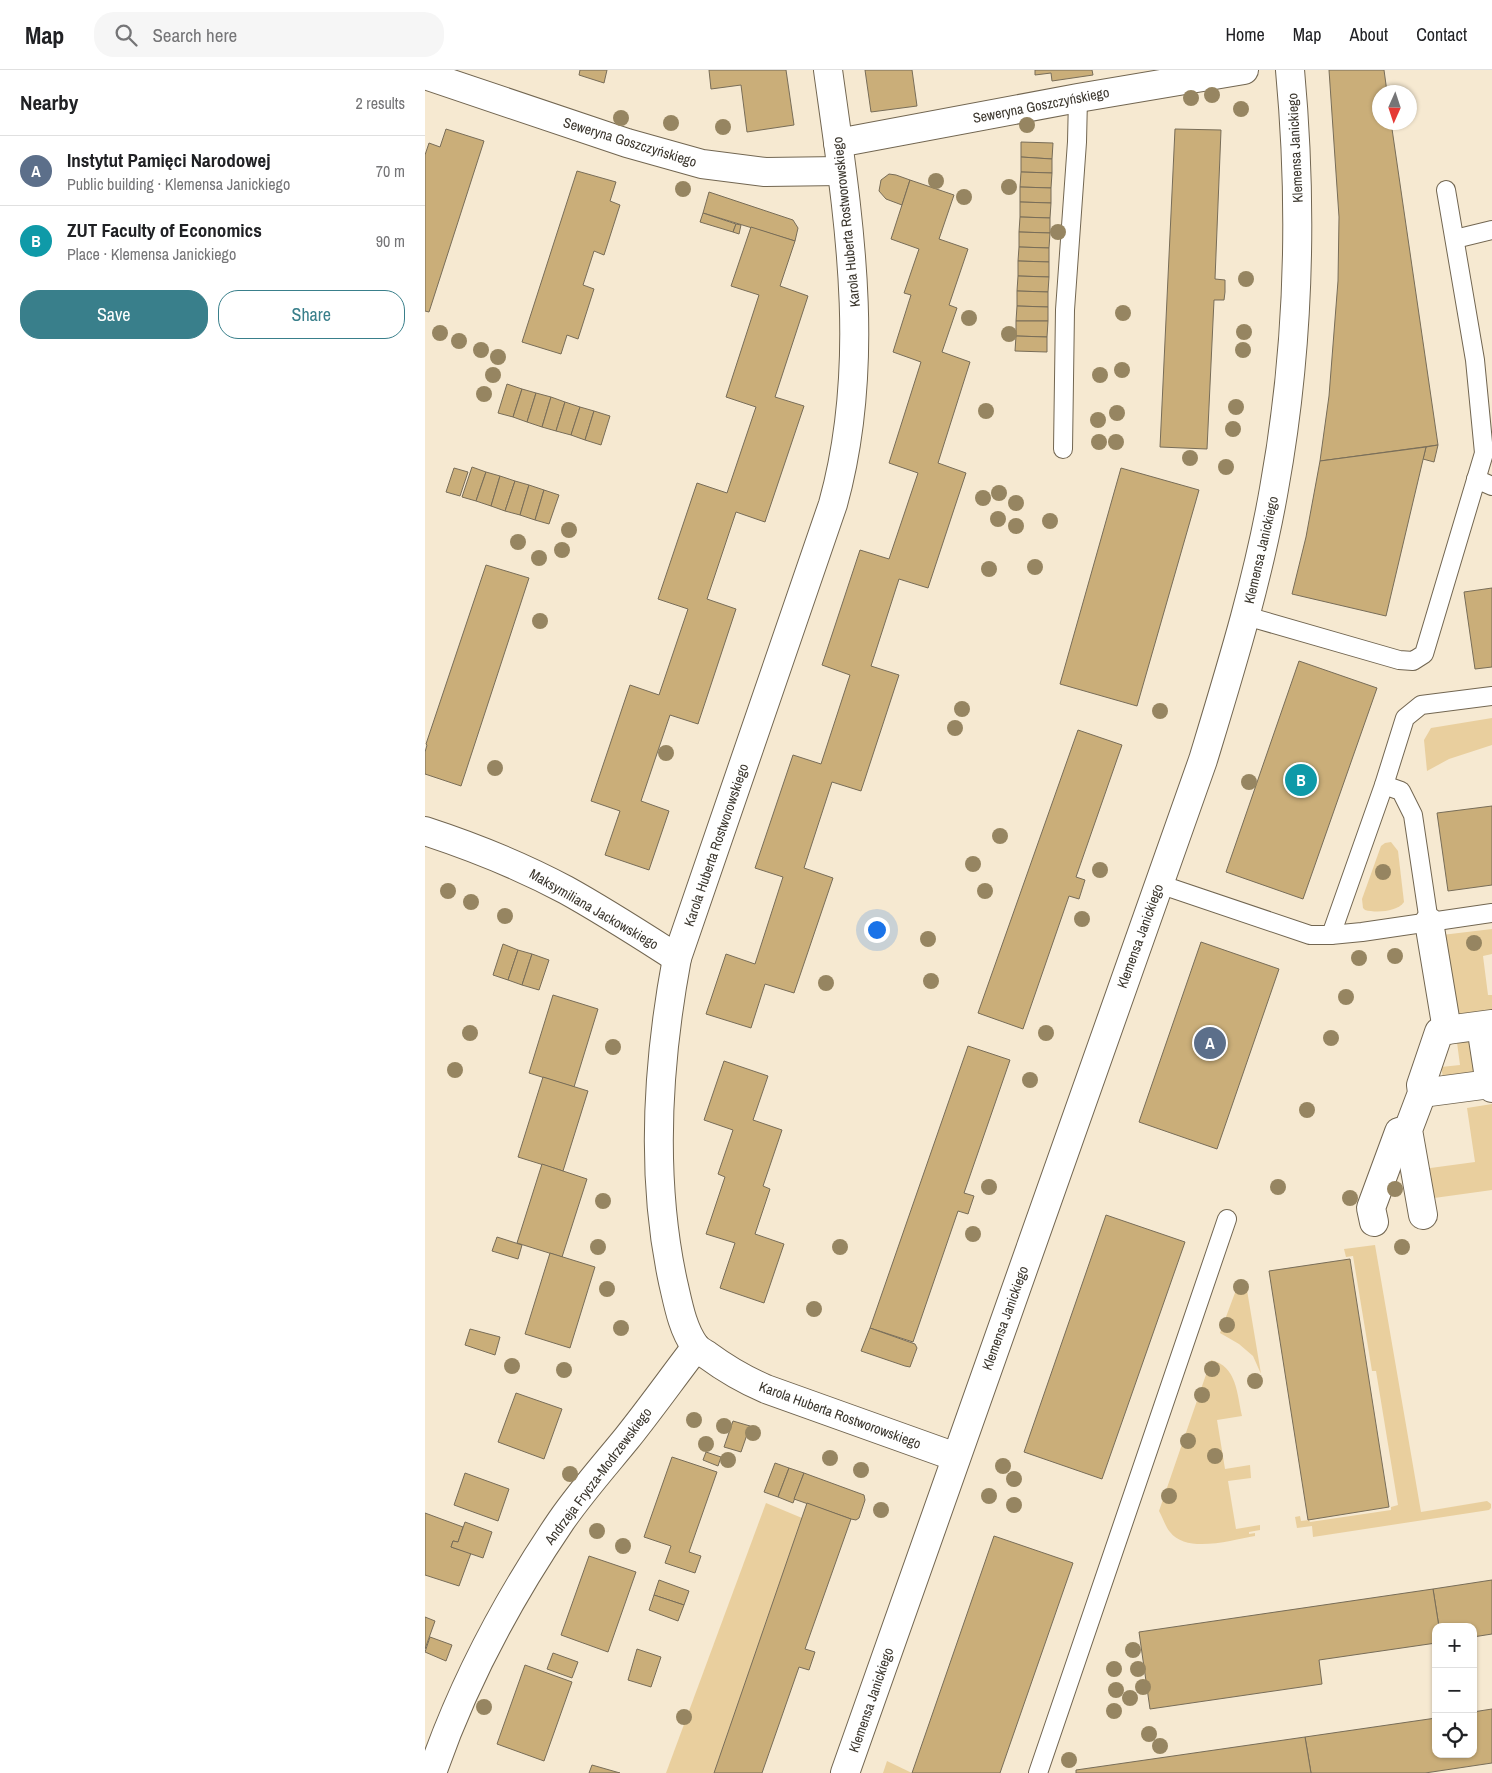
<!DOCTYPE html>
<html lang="en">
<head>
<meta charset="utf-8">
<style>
	body { margin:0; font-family:"Archivo Narrow",sans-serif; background:#f6f6f6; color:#202124 }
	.controls { position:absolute; right:15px; bottom:15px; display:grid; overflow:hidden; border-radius:10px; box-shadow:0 1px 4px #0004 }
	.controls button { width:45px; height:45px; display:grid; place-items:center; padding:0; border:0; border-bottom:1px solid #e0e0e0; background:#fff; color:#202124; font:25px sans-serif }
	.compass { position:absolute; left:947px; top:15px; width:45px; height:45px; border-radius:50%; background:#fff; box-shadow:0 1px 4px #0004; rotate:183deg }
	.you { position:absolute; left:451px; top:859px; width:18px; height:18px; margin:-12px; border:4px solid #fff; border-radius:50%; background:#1a73e8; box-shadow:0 0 0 8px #1a73e833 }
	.badge { display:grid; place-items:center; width:32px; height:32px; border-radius:50%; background:#397f8b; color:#fff; font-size:16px; font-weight:700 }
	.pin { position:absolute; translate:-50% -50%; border:2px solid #fff; box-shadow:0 1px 5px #0006 }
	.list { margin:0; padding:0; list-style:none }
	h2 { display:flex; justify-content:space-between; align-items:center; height:65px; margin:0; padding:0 20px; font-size:21px }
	h2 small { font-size:16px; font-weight:400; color:#757577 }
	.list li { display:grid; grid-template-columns:32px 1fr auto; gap:15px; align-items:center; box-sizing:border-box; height:70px; padding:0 20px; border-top:1px solid #e0e0e0 }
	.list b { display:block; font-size:19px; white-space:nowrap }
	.list p { margin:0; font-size:16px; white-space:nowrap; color:#757577 }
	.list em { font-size:16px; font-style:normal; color:#757577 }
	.actions { display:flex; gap:10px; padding:15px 20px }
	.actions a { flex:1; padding:11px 0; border:1px solid #397f8b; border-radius:20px; text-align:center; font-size:18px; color:#397f8b }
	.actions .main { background:#397f8b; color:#fff }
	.icon { flex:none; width:28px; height:28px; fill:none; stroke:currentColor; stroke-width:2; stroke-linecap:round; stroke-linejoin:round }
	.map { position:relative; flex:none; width:1067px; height:1703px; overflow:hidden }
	header { display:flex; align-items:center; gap:30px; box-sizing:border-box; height:70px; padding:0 25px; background:#fff; border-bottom:1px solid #e0e0e0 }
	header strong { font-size:24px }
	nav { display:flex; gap:28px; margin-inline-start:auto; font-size:18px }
	.search { width:350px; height:45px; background:#f6f6f6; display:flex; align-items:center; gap:12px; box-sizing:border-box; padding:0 18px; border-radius:20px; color:#757577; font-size:19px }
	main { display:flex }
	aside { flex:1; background:#fff }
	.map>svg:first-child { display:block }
	.green { fill:#e9cf9e }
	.building { fill:#caae79; stroke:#786d58 }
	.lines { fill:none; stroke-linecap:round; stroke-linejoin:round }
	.lane-casing { stroke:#726651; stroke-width:20 }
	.street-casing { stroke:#726651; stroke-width:30 }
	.lane { stroke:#fff; stroke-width:18 }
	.street { stroke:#fff; stroke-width:28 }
	.tree { fill:#968561 }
	.labels { text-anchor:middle; stroke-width:4; stroke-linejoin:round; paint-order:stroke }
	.street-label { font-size:14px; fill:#3b362d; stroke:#fff }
</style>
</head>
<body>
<header>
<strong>Map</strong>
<div class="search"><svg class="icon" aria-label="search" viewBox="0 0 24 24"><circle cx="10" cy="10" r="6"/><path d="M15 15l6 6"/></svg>Search here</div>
<nav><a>Home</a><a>Map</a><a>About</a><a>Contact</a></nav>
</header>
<main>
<aside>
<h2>Nearby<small>2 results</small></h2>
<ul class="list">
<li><span class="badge" style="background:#5c6f8a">A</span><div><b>Instytut Pamięci Narodowej</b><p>Public building · Klemensa Janickiego</p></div><em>70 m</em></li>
<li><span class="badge" style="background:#0f9aa8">B</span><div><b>ZUT Faculty of Economics</b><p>Place · Klemensa Janickiego</p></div><em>90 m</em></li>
</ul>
<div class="actions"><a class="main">Save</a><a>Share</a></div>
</aside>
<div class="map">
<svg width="1067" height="1703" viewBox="0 0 1067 1703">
	<rect width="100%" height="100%" fill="#f6e9d1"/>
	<g class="green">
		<polygon points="1067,648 1067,675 1024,689 1002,701 999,670 1006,658"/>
		<path d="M966,772L973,781L979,832C972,842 951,843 940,840L938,838L937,829L956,776L960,773Z"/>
		<polygon points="1067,859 1067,884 1058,886 1063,925 1067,925 1067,943 1029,948 1017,865"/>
		<polygon points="1046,963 1053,1007 1019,1012 1016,997 1035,995 1031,965"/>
		<polygon points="1067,1034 1067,1120 1002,1129 998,1099 1050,1092 1042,1038"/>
		<polygon points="950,1175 996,1442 1062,1431 1066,1434 1066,1438 1064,1440 888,1467 887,1456 872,1458 870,1447 875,1446 876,1451 884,1450 885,1452 966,1440 966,1437 973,1435 951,1301 947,1301 928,1186 921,1187 919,1179"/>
		<polygon points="814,1212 821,1214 836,1304 828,1286 814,1274 795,1263"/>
		<path d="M786,1290C812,1296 812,1324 817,1346L792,1350L800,1399L825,1395L826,1408L803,1411L811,1459L835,1455V1460L824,1462V1464L830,1463V1466C806,1470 762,1484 745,1462C740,1456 738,1448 734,1441Z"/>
		<polygon points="341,1433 377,1448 289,1703 241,1703"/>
		<polygon points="462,1691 487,1703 458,1703"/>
	</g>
	<g class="building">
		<polygon points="155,0 182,0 179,13 154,5"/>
		<polygon points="284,0 361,0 369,55 322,62 316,15 286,19"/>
		<polygon points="440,0 487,0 492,36 446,42"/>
		<polygon points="610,0 667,0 668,5 627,11 626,3 610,5"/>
		<polygon points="904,0 959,0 962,22 954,22 954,52 966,52 1013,375 895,391 904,326 913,211 914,147"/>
		<polygon points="21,59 59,71 4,242 0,241 0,85 4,73 15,77"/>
		<polygon points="750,59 796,60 790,209 800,210 800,222 799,230 789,230 782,379 735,377"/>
		<polygon points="596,72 628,73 627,89 596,87"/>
		<polygon points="596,87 627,89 627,103 596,102"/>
		<polygon points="152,101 191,112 185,131 195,135 179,185 169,181 158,215 169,219 153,269 142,265 136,284 97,272"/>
		<polygon points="596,102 627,103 626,118 595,117"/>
		<polygon points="464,104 471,105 485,110 477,135 461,129 454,121 456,110"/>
		<polygon points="485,110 529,125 514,169 543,179 524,235 532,238 517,282 545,292 513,393 541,403 503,518 474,509 446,596 474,605 436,721 407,712 379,798 408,808 369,923 340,914 326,958 281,944 301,884 330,894 358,807 330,798 368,685 396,694 425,605 397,595 435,480 464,489 493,403 464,393 496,292 468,282 486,225 479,223 494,179 466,169"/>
		<polygon points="595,117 626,118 626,133 595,132"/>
		<polygon points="284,122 368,150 373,158 370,171 278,143"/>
		<polygon points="595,132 626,133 625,148 595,147"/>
		<polygon points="278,143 311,154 308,162 275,152"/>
		<polygon points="595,147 625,148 625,163 594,162"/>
		<polygon points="311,154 316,155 314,164 308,162"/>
		<polygon points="326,157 370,171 355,216 383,226 350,327 379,336 340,452 311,442 282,529 311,539 273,654 245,645 216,731 244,741 224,800 180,785 195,741 166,731 205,615 234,625 263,539 233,529 272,413 302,423 331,337 301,327 334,225 306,216"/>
		<polygon points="594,162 625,163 624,178 594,177"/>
		<polygon points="594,177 624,178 624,192 593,191"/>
		<polygon points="593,191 624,192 624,207 593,206"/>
		<polygon points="593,206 624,207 623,222 592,221"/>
		<polygon points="592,221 623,222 623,237 592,236"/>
		<polygon points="592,236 623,237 623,251 591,251"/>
		<polygon points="591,251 623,251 622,267 591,266"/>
		<polygon points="591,266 622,267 622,282 590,281"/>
		<polygon points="82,314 97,319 88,347 73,343"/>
		<polygon points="97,319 111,323 102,352 88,347"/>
		<polygon points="111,323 126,327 117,357 102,352"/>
		<polygon points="126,327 140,332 131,361 117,357"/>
		<polygon points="140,332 155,337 146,365 131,361"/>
		<polygon points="155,337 169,341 160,370 146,365"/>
		<polygon points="169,341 185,346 176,375 160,370"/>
		<polygon points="1013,375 1009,392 998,389 1001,377"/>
		<polygon points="1001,377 961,546 867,524 881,467 895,391"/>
		<polygon points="47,397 61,402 51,431 37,427"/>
		<polygon points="29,398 43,402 35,426 21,422"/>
		<polygon points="696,398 774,420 712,636 635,614"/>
		<polygon points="61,402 75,406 66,436 51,431"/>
		<polygon points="75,406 90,411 80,441 66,436"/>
		<polygon points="90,411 104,415 95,445 80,441"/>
		<polygon points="104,415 119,420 110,450 95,445"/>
		<polygon points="119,420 134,425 124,454 110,450"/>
		<polygon points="61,495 104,508 36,716 0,704 0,682 2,675 1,674"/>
		<polygon points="1067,518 1067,597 1050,599 1039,522"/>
		<polygon points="874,591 952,618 878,829 801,802"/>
		<polygon points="653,660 697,675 651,807 660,810 654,829 644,826 598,959 553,943"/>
		<polygon points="1067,736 1067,815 1023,821 1012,743"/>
		<polygon points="776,872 854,899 792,1079 714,1052"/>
		<polygon points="78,874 93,880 83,910 68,905"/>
		<polygon points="93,880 107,884 97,915 83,910"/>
		<polygon points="107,884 124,890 114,920 97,915"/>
		<polygon points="128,925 173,939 149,1017 104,1003"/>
		<polygon points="543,976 585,990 539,1123 549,1126 543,1144 533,1141 488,1272 445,1258"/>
		<polygon points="299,991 343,1006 328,1050 357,1060 338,1116 345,1119 330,1164 359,1174 339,1233 295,1218 310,1173 281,1164 300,1107 293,1104 308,1060 279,1050"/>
		<polygon points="118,1007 163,1021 138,1101 93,1087"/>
		<polygon points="117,1094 162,1109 137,1187 92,1173"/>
		<polygon points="681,1145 760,1172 677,1409 599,1382"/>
		<polygon points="72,1167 97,1175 93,1189 67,1181"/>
		<polygon points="125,1183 170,1197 145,1278 100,1264"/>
		<polygon points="925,1189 964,1437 883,1450 844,1201"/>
		<polygon points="445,1258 490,1274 492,1278 485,1297 480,1296 436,1281"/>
		<polygon points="45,1259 75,1267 70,1285 40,1275"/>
		<polygon points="91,1323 137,1339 119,1389 73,1372"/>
		<polygon points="308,1351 325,1356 316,1382 299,1377"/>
		<polygon points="281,1382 296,1387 293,1396 278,1390"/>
		<polygon points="247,1387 292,1402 264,1482 276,1486 270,1503 240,1493 246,1476 219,1467"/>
		<polygon points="350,1393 364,1398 353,1427 339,1422"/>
		<polygon points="364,1398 379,1403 368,1433 353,1427"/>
		<polygon points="40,1403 84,1419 73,1451 29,1435"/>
		<polygon points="379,1403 439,1425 440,1430 434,1448 431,1450 426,1449 369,1429"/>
		<polygon points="382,1433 426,1449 380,1579 390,1582 384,1600 374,1597 337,1703 289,1703"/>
		<polygon points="0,1443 38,1457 33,1472 28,1471 26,1477 46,1483 34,1516 0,1505"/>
		<polygon points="40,1452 67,1462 58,1488 26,1477 28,1471 33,1472"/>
		<polygon points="569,1466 648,1493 575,1703 487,1703"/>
		<polygon points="164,1486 211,1502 183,1582 136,1565"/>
		<polygon points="234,1510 264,1521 259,1535 229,1525"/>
		<polygon points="1067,1510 1067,1564 1048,1567 1048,1557 1014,1557 1008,1519"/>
		<polygon points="1008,1519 1014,1557 1011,1557 1011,1573 894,1590 897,1614 725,1639 714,1562"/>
		<polygon points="229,1525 259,1535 253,1551 224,1540"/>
		<polygon points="0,1547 10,1551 0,1579"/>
		<polygon points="5,1567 27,1575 21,1591 0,1582"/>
		<polygon points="212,1579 236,1587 226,1617 203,1610"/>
		<polygon points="128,1583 153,1592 147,1608 122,1599"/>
		<polygon points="100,1595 147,1612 119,1691 72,1674"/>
		<polygon points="1067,1639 1067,1693 1000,1703 886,1703 880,1667 1011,1648 1011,1684 1048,1684 1048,1642"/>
		<polygon points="880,1667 886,1703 651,1703 651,1700"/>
		<polygon points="167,1695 195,1703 164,1703"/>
	</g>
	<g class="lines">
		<defs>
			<g id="lane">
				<polyline points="1030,169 1067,160"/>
				<polyline points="638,379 640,240 652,72 653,28"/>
				<polyline points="1051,409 1067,416"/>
				<polyline points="821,546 974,590 988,591 999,584 1059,383 1050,290 1021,120"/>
				<polyline points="959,715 976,721 988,745 1004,852"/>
				<polyline points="734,814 885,865 906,865 937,862 1067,843"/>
				<polyline points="906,865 959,715 980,648 996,635 1067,626"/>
				<polyline points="613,1703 802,1149"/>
			</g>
			<g id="street">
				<path d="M403,0C423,145 448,289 408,434L252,888C232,995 225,1105 248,1212C253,1233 257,1258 270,1276C273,1280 279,1283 282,1285C301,1299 320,1310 341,1319L531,1387"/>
				<polyline points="0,5 202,73 277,94 340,102 416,101"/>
				<polyline points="413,73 653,28 819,0"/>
				<path d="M0,761C49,777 96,796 141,820C179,841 216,865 252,888"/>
				<polyline points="1004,852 1022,960 1067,954"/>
				<polyline points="1056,956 1065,1014"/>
				<polyline points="997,1023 1065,1014 1067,1018"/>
				<polyline points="998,1145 983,1060 997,1023 996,1015 1014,962 1022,960"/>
				<polyline points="949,1152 946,1138 974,1062 983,1060"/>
				<path d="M7,1703C38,1613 83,1529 136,1451C156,1422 180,1395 202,1368C226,1338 248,1307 271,1277"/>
				<path d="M420,1703L778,690C805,601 833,511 849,419C874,281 878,140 865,0"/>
			</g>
		</defs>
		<use href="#lane" class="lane-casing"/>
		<use href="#street" class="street-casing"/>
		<use href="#lane" class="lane"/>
		<use href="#street" class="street"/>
	</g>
	<g class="tree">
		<circle cx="787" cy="25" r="8"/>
		<circle cx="766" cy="28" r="8"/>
		<circle cx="816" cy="39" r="8"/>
		<circle cx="196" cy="48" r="8"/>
		<circle cx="246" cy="53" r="8"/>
		<circle cx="602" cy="55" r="8"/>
		<circle cx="298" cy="57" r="8"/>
		<circle cx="511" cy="111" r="8"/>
		<circle cx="584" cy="117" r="8"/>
		<circle cx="258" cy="119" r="8"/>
		<circle cx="539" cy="127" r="8"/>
		<circle cx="633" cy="162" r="8"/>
		<circle cx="821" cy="209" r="8"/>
		<circle cx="698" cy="243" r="8"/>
		<circle cx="544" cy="248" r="8"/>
		<circle cx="819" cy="262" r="8"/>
		<circle cx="15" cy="263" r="8"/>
		<circle cx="584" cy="264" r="8"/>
		<circle cx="34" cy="271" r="8"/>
		<circle cx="56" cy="280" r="8"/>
		<circle cx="818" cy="280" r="8"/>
		<circle cx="73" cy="287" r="8"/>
		<circle cx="697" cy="300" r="8"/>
		<circle cx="68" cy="305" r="8"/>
		<circle cx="675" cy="305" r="8"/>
		<circle cx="59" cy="324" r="8"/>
		<circle cx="811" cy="337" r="8"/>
		<circle cx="561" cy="341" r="8"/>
		<circle cx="692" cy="343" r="8"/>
		<circle cx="673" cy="350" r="8"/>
		<circle cx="808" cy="359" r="8"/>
		<circle cx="674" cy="372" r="8"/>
		<circle cx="691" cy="372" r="8"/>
		<circle cx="765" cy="388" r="8"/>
		<circle cx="801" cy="397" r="8"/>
		<circle cx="574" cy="423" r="8"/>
		<circle cx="558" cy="428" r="8"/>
		<circle cx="591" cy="433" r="8"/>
		<circle cx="573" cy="449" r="8"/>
		<circle cx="625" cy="451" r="8"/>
		<circle cx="591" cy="456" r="8"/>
		<circle cx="144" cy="460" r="8"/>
		<circle cx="93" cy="472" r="8"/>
		<circle cx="137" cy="480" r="8"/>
		<circle cx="114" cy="488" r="8"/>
		<circle cx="610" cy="497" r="8"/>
		<circle cx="564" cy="499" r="8"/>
		<circle cx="115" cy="551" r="8"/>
		<circle cx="537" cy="639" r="8"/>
		<circle cx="735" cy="641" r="8"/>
		<circle cx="530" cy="658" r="8"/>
		<circle cx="241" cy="683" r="8"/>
		<circle cx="70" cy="698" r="8"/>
		<circle cx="824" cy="712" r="8"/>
		<circle cx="575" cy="766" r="8"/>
		<circle cx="548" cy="794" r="8"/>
		<circle cx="675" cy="800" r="8"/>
		<circle cx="958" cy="802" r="8"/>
		<circle cx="23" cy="821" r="8"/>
		<circle cx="560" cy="821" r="8"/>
		<circle cx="46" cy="832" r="8"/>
		<circle cx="80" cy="846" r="8"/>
		<circle cx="657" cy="849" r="8"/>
		<circle cx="503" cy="869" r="8"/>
		<circle cx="1049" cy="873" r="8"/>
		<circle cx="970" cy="886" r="8"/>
		<circle cx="934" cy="888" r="8"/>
		<circle cx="506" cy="911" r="8"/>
		<circle cx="401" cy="913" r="8"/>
		<circle cx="921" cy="927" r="8"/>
		<circle cx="45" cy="963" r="8"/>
		<circle cx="621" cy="963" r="8"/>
		<circle cx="906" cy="968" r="8"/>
		<circle cx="188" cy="977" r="8"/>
		<circle cx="30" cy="1000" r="8"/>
		<circle cx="605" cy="1010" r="8"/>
		<circle cx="882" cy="1040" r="8"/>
		<circle cx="564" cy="1117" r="8"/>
		<circle cx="853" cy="1117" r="8"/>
		<circle cx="970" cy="1119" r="8"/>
		<circle cx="925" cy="1128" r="8"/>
		<circle cx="178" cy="1131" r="8"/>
		<circle cx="548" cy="1164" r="8"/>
		<circle cx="173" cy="1177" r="8"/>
		<circle cx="415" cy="1177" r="8"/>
		<circle cx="977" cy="1177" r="8"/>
		<circle cx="816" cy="1217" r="8"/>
		<circle cx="182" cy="1219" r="8"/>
		<circle cx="389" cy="1239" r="8"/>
		<circle cx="802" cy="1255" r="8"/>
		<circle cx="196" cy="1258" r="8"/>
		<circle cx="87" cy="1296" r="8"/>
		<circle cx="787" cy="1299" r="8"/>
		<circle cx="139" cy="1300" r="8"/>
		<circle cx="830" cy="1311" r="8"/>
		<circle cx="777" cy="1325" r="8"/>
		<circle cx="269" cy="1350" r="8"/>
		<circle cx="299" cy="1356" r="8"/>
		<circle cx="328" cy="1363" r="8"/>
		<circle cx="763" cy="1371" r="8"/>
		<circle cx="281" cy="1374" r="8"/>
		<circle cx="790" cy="1386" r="8"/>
		<circle cx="405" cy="1388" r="8"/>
		<circle cx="303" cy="1390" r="8"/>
		<circle cx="578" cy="1396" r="8"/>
		<circle cx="436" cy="1400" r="8"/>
		<circle cx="145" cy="1404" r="8"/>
		<circle cx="589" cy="1409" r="8"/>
		<circle cx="564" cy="1426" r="8"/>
		<circle cx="744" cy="1426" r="8"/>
		<circle cx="589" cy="1435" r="8"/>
		<circle cx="456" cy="1440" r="8"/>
		<circle cx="172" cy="1461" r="8"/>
		<circle cx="198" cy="1476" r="8"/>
		<circle cx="708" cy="1580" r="8"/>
		<circle cx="689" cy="1599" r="8"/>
		<circle cx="713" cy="1599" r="8"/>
		<circle cx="718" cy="1617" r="8"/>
		<circle cx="691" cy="1620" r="8"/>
		<circle cx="705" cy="1628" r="8"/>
		<circle cx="59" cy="1637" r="8"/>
		<circle cx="689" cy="1641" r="8"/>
		<circle cx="259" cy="1647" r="8"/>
		<circle cx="724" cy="1664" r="8"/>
		<circle cx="735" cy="1676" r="8"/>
		<circle cx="644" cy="1690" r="8"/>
	</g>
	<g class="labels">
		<g class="street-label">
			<text transform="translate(616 35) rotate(-11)" y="5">Seweryna Goszczyńskiego</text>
			<text transform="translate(205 72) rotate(17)" y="5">Seweryna Goszczyńskiego</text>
			<text transform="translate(870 78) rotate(-93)" y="5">Klemensa Janickiego</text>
			<text transform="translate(421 152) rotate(-96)" y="5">Karola Huberta Rostworowskiego</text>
			<text transform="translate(836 480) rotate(-77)" y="5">Klemensa Janickiego</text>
			<text transform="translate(291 775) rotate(-71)" y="5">Karola Huberta Rostworowskiego</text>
			<text transform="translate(169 839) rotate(30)" y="5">Maksymiliana Jackowskiego</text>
			<text transform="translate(715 866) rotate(-70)" y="5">Klemensa Janickiego</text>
			<text transform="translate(580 1248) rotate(-70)" y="5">Klemensa Janickiego</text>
			<text transform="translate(415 1345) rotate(20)" y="5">Karola Huberta Rostworowskiego</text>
			<text transform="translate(173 1406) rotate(-53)" y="5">Andrzeja Frycza-Modrzewskiego</text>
			<text transform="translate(446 1630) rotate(-71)" y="5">Klemensa Janickiego</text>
		</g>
	</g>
</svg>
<div class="controls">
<button>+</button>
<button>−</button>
<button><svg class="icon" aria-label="locate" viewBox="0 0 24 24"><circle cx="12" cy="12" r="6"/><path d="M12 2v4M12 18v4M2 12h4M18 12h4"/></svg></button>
</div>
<svg class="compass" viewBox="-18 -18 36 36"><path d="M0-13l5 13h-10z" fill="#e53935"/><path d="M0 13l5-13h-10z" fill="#757577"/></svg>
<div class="you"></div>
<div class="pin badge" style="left:785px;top:973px;background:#5c6f8a">A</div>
<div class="pin badge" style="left:876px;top:710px;background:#0f9aa8">B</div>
</div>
</main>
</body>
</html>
